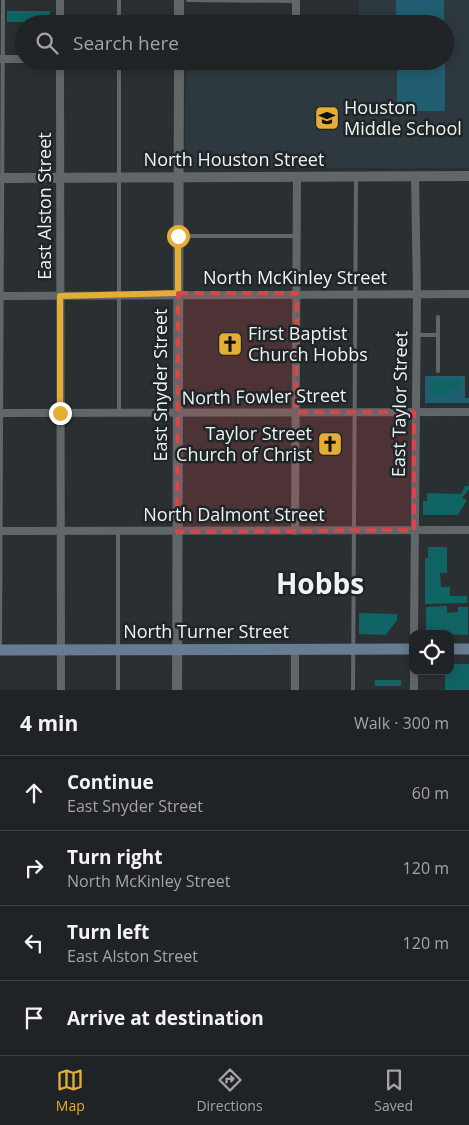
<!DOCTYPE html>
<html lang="en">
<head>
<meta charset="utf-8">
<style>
	body { margin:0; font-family:"Open Sans",sans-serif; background:#2d2f32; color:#f1f3f6 }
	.controls { position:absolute; right:15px; bottom:15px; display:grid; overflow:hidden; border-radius:10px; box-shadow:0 2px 12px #0003 }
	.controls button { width:45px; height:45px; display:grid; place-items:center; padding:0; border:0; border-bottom:1px solid #3d4042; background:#202325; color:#f1f3f6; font:25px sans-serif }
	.stop { position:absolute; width:15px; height:15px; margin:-11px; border:4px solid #e5ad35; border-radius:50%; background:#fff }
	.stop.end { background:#e5ad35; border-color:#fff; box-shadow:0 1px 5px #0008 }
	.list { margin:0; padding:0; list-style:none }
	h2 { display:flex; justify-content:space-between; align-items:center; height:65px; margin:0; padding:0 20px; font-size:21px }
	h2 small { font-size:16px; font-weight:400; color:#a2a4a7 }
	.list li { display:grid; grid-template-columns:32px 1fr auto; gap:15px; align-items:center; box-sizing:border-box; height:75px; padding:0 20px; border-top:1px solid #3d4042 }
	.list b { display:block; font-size:19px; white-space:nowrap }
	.list p { margin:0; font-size:16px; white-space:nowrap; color:#a2a4a7 }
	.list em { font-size:16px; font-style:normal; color:#a2a4a7 }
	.icon { flex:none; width:28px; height:28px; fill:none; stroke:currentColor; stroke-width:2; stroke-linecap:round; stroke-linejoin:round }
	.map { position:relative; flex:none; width:469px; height:690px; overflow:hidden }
	.search { position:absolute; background:#202325; box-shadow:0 2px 12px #0003; left:15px; right:15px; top:15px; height:55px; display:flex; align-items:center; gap:12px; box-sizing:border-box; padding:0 18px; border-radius:28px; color:#a2a4a7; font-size:19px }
	.sheet { height:365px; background:#202325 }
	nav { display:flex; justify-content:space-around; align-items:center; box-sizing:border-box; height:70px; border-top:1px solid #3d4042; background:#202325; font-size:14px; color:#a2a4a7 }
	nav a { display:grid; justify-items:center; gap:2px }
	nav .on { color:#e5ad35 }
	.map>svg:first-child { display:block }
	.built { fill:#2d393e }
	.green { fill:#215e71 }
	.building { fill:#106463 }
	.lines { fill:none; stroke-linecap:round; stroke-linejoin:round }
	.service { stroke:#616769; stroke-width:4 }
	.minor { stroke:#616769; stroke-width:8 }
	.tertiary { stroke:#616769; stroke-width:10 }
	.secondary { stroke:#667c90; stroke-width:11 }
	.route { stroke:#e5ad35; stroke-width:6 }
	.marked { fill:#da4647; fill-opacity:0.2; stroke:#da4647; stroke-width:4; stroke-dasharray:10 6; stroke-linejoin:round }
	.labels { text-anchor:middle; stroke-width:5; stroke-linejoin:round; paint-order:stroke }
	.poi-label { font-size:18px; fill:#eff3f4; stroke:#202627; text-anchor:start }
	.street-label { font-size:18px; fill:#eff3f4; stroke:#202627 }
	.town-label { font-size:28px; font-weight:bold; fill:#eff3f4; stroke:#202627 }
</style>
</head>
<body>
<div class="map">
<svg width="469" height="690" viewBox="0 0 469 690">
	<rect width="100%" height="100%" fill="#2a2f31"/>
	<polygon class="built" points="359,0 469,0 469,168 185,168 186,67 302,64 305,69 359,68 360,61 445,61 445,24 359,24"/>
	<g class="green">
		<rect x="396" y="0" width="48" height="24"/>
		<rect x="397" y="61" width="48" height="50"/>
		<polygon points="425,376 465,376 465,398 469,398 469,403 425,403"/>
	</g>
	<g class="building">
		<rect x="7" y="11" width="43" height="11"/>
		<polygon points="436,379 461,379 461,390 449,390 449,396 438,398 438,395 431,393 431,381 436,381"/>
		<polygon points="465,486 469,486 469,489 462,498 467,500 458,515 423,515 423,501 427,501 427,493 461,494"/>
		<polygon points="428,547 447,547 447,573 440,573 441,587 450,587 450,596 467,596 467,603 425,604 425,558 428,558"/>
		<polygon points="447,606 447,613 458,612 458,607 468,607 468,635 429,634 426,631 426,607"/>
		<polygon points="359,613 397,614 397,620 386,635 359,634"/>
		<polygon points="450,664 469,664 469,690 445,690 445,671 450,671"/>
		<rect x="375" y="680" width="26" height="6"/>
	</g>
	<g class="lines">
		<g class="service">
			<polyline points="119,0 119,24"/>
			<polyline points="188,0 296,1"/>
			<polyline points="180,236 296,236"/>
			<polyline points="438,317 438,371"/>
			<polyline points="417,335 438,335"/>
			<polyline points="119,413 119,61"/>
			<polyline points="0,648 3,0"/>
			<polyline points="118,690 118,530"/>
			<polyline points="353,690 356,178"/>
		</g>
		<g class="minor">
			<polyline points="60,0 60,24"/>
			<polyline points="296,24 296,0"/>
			<polyline points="0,59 24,59"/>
			<polyline points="60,61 61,690"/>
			<polyline points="0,296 469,294"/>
			<polyline points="0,413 469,412"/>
			<polyline points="0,531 469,530"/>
			<polyline points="295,531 297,176"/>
			<polyline points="414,634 417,294 415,176"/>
			<polyline points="295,690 295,650"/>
			<polyline points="414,690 414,671"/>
		</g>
		<g class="tertiary">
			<polyline points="179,0 179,24"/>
			<polyline points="0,178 469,176"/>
			<polyline points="177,690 179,61"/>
		</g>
		<g class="secondary">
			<polyline points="450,649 469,649"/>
			<polyline points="0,650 413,649"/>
		</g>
	</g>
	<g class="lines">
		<polyline class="route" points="60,413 60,296 178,293 178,236"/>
	</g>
	<path class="marked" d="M178,293H297L296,412H414V530L177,532Z"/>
	<defs>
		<symbol id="school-square" viewBox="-11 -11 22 22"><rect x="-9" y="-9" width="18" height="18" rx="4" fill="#e5ad35" stroke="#202627"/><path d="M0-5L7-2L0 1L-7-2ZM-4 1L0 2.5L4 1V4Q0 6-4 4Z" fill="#111"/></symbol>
		<symbol id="church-square" viewBox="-11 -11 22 22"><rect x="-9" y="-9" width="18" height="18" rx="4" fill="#e5ad35" stroke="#202627"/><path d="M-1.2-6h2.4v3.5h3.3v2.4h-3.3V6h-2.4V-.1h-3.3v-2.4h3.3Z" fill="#111"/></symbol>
	</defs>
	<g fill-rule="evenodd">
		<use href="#school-square" x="313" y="104" width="28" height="28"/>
		<use href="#church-square" x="216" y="330" width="28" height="28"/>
		<use href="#church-square" x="316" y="430" width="28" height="28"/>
	</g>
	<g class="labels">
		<g class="poi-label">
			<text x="344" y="114">Houston<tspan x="344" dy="21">Middle School</tspan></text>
			<text x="248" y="340">First Baptist<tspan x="248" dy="21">Church Hobbs</tspan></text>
			<text x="312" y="440" text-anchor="end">Taylor Street<tspan x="312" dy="21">Church of Christ</tspan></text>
		</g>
		<g class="street-label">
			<text x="234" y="166">North Houston Street</text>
			<text transform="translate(45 206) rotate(-90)" y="6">East Alston Street</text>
			<text x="295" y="284">North McKinley Street</text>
			<text transform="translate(161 385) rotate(-90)" y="6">East Snyder Street</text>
			<text transform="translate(264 397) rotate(-1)" y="6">North Fowler Street</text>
			<text transform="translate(400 404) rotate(-89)" y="6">East Taylor Street</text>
			<text x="234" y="521">North Dalmont Street</text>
			<text x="206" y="638">North Turner Street</text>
		</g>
		<g class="town-label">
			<text x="320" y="594">Hobbs</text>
		</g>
	</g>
</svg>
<div class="controls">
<button><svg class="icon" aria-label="locate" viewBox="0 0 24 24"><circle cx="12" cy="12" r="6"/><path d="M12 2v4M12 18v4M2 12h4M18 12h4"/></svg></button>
</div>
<div class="stop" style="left:178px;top:236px"></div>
<div class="stop end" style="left:60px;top:413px"></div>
<div class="search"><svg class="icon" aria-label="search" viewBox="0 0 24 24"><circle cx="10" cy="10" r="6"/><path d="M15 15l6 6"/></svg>Search here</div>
</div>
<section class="sheet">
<h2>4 min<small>Walk · 300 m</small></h2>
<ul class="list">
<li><svg class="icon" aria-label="ahead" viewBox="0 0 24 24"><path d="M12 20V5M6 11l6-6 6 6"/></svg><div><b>Continue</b><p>East Snyder Street</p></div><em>60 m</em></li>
<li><svg class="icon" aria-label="right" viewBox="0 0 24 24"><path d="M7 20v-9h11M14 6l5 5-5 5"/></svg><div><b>Turn right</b><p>North McKinley Street</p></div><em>120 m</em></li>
<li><svg class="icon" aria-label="left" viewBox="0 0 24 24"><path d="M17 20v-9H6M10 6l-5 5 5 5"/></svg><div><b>Turn left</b><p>East Alston Street</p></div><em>120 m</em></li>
<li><svg class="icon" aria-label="arrive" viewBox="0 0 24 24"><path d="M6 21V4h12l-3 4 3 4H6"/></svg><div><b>Arrive at destination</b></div></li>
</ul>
</section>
<nav>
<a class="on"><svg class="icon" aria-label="map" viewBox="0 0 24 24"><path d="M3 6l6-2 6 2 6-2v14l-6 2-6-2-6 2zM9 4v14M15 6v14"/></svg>Map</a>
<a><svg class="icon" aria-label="directions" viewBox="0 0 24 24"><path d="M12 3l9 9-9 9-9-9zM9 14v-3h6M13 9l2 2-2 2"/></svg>Directions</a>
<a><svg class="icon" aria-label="saved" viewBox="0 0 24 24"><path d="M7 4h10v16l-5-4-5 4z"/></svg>Saved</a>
</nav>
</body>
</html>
